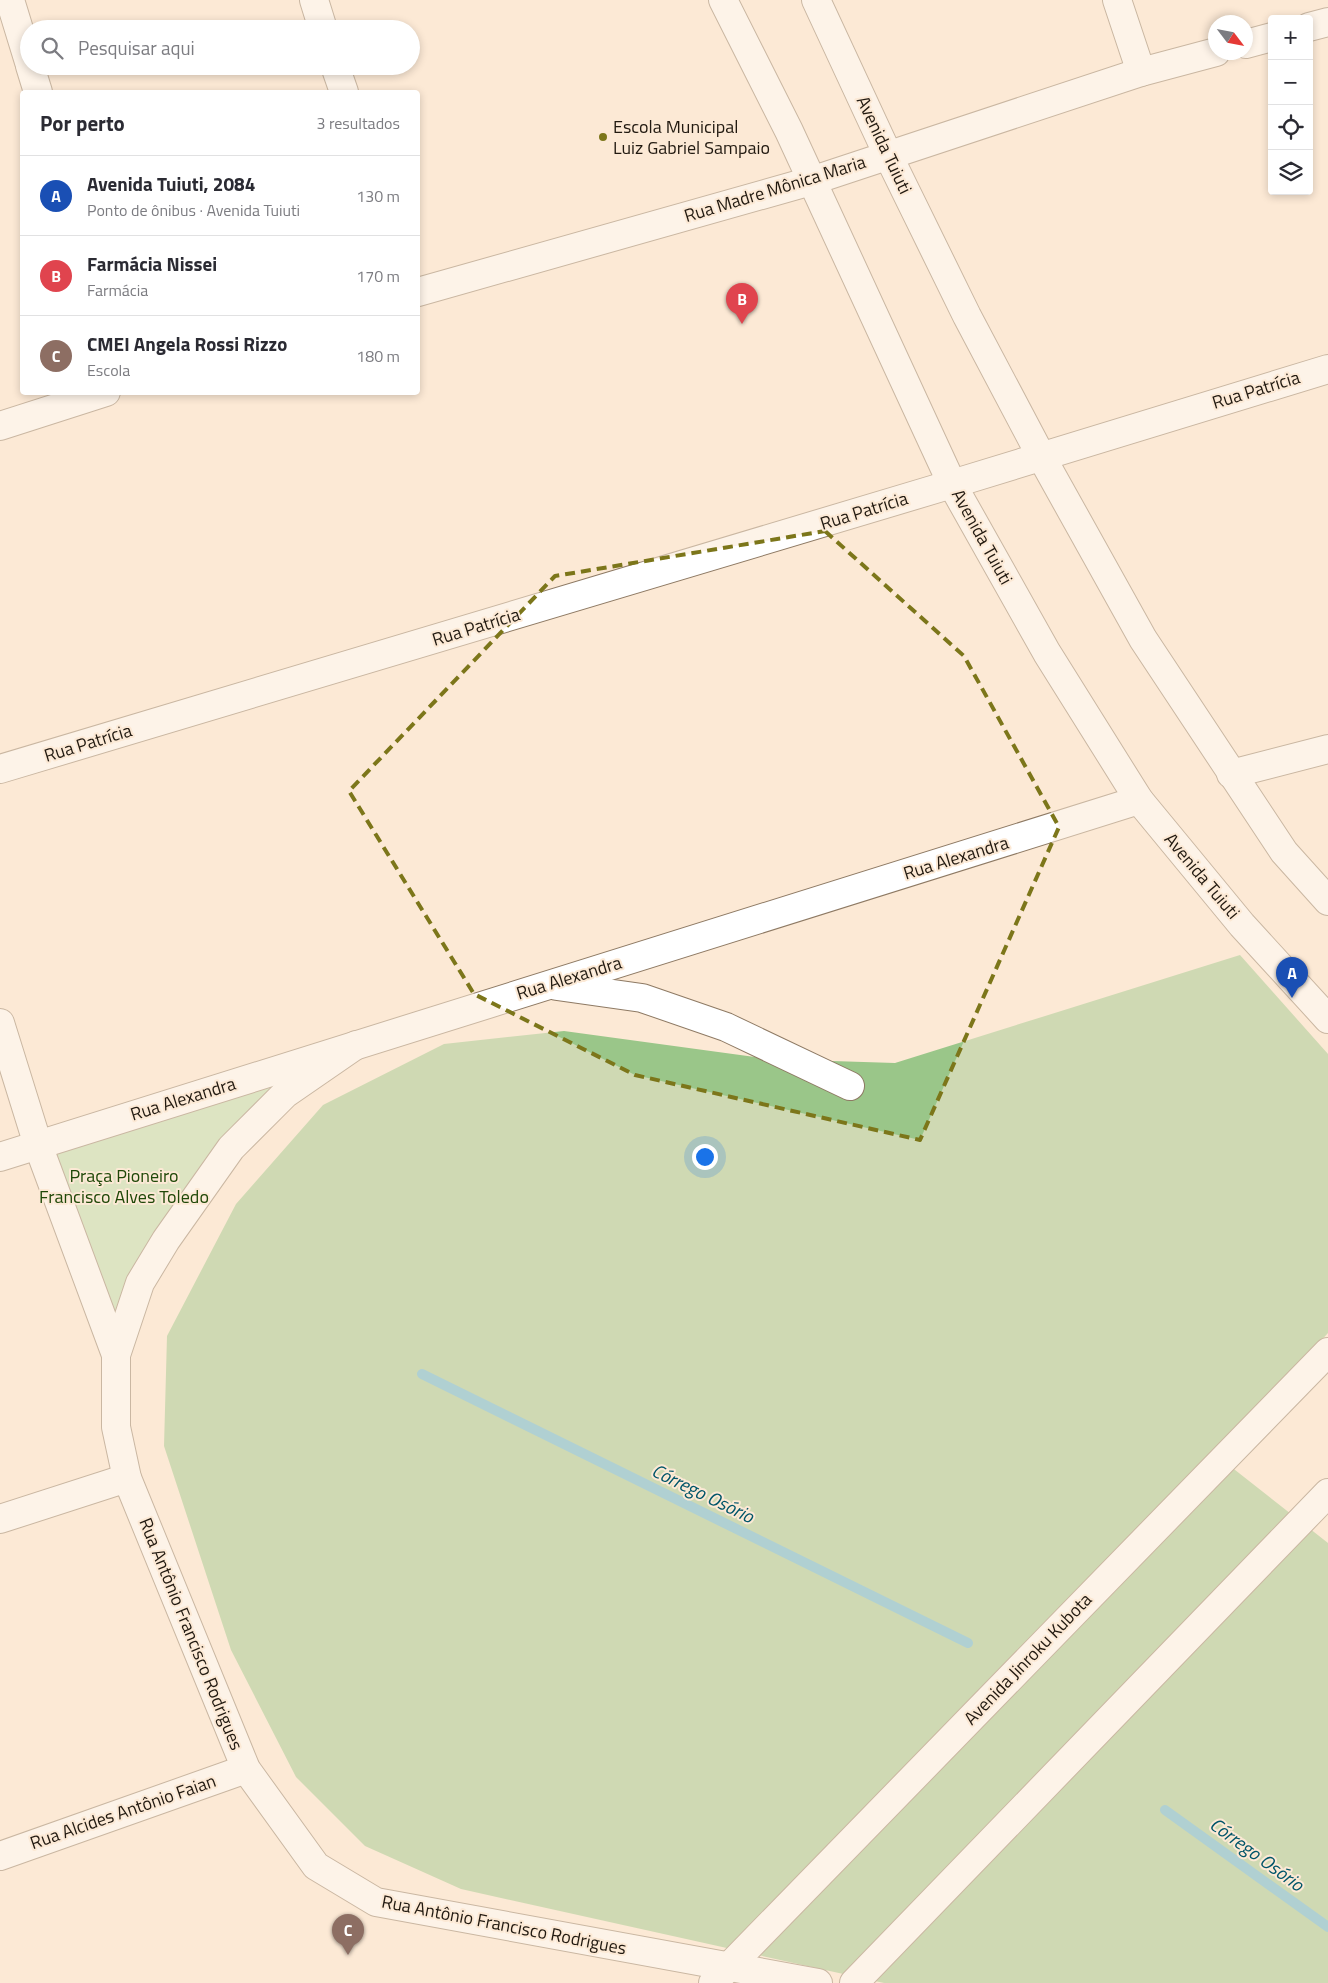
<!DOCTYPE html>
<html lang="pt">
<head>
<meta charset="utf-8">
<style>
	body { margin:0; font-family:"Titillium Web",sans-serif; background:#f2f2f3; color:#2b2b33 }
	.controls { position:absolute; right:15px; top:15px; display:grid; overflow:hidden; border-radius:5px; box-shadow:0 2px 8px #0003 }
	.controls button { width:45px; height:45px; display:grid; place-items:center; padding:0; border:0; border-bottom:1px solid #e1e1e2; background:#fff; color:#2b2b33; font:25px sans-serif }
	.compass { position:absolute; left:1208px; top:15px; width:45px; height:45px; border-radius:50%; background:#fff; box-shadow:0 2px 8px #0003; rotate:122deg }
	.you { position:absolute; left:704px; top:1156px; width:18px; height:18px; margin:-12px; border:4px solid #fff; border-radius:50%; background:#1a73e8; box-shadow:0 0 0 8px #1a73e833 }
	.badge { display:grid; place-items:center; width:32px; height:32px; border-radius:50%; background:#7c761a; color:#fff; font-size:16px; font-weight:700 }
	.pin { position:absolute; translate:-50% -41px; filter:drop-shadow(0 1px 2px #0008) }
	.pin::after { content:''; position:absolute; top:26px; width:18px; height:15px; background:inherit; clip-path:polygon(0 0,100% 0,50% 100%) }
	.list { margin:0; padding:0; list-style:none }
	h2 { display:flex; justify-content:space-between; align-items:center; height:65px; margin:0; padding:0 20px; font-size:21px }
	h2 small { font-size:16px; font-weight:400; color:#7c7c81 }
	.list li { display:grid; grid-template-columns:32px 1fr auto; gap:15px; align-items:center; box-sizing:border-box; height:80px; padding:0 20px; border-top:1px solid #e1e1e2 }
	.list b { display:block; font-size:19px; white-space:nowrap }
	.list p { margin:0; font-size:16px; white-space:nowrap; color:#7c7c81 }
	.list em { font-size:16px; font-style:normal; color:#7c7c81 }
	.icon { flex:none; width:28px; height:28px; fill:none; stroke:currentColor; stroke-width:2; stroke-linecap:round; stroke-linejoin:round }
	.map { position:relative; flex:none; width:1328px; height:1983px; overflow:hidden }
	.search { position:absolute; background:#fff; box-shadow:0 2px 8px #0003; left:20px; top:20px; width:400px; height:55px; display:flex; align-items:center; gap:12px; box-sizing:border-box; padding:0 18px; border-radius:28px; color:#7c7c81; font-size:19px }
	.panel { position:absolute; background:#fff; box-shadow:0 2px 8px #0003; left:20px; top:90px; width:400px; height:305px; border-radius:5px }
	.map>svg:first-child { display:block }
	.green { fill:#b9ddac }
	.forest { fill:#9ac689 }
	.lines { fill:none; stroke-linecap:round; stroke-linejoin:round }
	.stream { stroke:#55b2cf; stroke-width:10 }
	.minor-casing { stroke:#8e7a64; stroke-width:30 }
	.secondary-casing { stroke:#8e7a64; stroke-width:30 }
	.minor { stroke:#fff; stroke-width:28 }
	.secondary { stroke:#fff; stroke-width:28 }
	.marked { fill:none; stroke:#7c761a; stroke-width:4; stroke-dasharray:10 6; stroke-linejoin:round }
	.poi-dot { fill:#7c761a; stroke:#fce9d5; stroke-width:2 }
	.labels { text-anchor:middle; stroke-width:4; stroke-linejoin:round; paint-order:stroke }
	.poi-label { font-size:18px; fill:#211910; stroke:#fce9d5; text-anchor:start }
	.street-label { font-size:18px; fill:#211910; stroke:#fce9d5 }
	.park-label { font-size:18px; fill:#1f4808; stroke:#fce9d5 }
	.water-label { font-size:19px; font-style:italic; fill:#005569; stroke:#fce9d5 }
</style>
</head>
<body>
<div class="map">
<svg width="1328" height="1983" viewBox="0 0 1328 1983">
	<rect width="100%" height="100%" fill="#fce9d5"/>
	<polygon class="green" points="356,1045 285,1094 166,1240 116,1355 38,1145"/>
	<polygon class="forest" points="1240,955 1328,1054 1328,1333 1216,1455 1328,1543 1328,1983 884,1983 461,1889 365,1846 296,1777 231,1650 164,1446 167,1336 236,1204 323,1105 444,1044 564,1031 769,1059 895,1063"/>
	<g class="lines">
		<g class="stream">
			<polyline points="422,1374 968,1643"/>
			<polyline points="1165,1810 1328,1927"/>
		</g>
		<defs>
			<g id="minor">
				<polyline points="10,0 29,62"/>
				<polyline points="314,0 323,29"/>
				<polyline points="1117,0 1141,72"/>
				<polyline points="1309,27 1328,22"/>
				<polyline points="1246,44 1272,37"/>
				<polyline points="30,66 38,92"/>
				<polyline points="335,66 344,92"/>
				<polyline points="418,292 811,181 1141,72 1216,52"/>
				<polyline points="0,426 106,392"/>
				<polyline points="0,769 952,484 1328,369"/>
				<polyline points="1231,774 1328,749"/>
				<polyline points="557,986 642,998 726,1027 850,1086"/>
				<polyline points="0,1023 38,1145 116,1355"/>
				<polyline points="356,1045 285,1094 231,1148 166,1240 140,1283 116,1355 116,1427 127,1478 246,1769 316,1866 376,1902 818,1983"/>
				<polyline points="0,1157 1139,800"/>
				<polyline points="0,1519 127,1478"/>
				<polyline points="0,1856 246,1769"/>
			</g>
			<g id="secondary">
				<polyline points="723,0 789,131 952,484 1047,653 1139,800 1242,925 1328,1019"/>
				<polyline points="816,0 888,155 967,316 1041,456 1143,639 1284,852 1328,901"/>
				<polyline points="713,1983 1328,1352"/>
				<polyline points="854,1983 1328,1493"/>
			</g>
		</defs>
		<use href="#minor" class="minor-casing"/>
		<use href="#secondary" class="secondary-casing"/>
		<use href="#minor" class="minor"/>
		<use href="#secondary" class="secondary"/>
	</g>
	<path d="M0 0H1328V1983H0ZM825,531L964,656L1059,827L920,1140L635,1075L474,994L349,791L555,576Z" fill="#fce9d5" fill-opacity=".55" fill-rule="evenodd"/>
	<path class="marked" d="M825,531L964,656L1059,827L920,1140L635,1075L474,994L349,791L555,576Z"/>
	<circle class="poi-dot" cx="603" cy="137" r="5"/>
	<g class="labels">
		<g class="poi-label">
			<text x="613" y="133">Escola Municipal<tspan x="613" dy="21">Luiz Gabriel Sampaio</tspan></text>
		</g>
		<g class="street-label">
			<text transform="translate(884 145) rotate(65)" y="6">Avenida Tuiuti</text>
			<text transform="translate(775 189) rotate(-17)" y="6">Rua Madre Mônica Maria</text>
			<text transform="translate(1256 390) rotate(-17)" y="6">Rua Patrícia</text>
			<text transform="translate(864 511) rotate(-17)" y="6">Rua Patrícia</text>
			<text transform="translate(982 537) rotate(61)" y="6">Avenida Tuiuti</text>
			<text transform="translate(476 627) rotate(-17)" y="6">Rua Patrícia</text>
			<text transform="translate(88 743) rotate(-17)" y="6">Rua Patrícia</text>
			<text transform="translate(956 858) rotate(-17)" y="6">Rua Alexandra</text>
			<text transform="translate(1202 876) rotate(50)" y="6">Avenida Tuiuti</text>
			<text transform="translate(569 978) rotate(-17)" y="6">Rua Alexandra</text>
			<text transform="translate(183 1099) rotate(-17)" y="6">Rua Alexandra</text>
			<text transform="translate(191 1634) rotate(68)" y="6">Rua Antônio Francisco Rodrigues</text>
			<text transform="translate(1028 1659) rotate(-46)" y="6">Avenida Jinroku Kubota</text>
			<text transform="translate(123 1812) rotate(-19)" y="6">Rua Alcides Antônio Faian</text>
			<text transform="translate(504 1925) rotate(11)" y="6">Rua Antônio Francisco Rodrigues</text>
		</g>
		<g class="park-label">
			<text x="124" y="1182">Praça Pioneiro<tspan x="124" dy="21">Francisco Alves Toledo</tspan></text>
		</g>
		<g class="water-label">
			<text transform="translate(703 1493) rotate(26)" y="7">Córrego Osório</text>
			<text transform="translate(1257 1854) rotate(36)" y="7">Córrego Osório</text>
		</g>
	</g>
</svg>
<div class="controls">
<button>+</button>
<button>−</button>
<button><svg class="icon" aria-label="locate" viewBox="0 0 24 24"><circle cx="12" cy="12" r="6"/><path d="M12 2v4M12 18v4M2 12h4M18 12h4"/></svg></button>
<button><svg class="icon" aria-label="layers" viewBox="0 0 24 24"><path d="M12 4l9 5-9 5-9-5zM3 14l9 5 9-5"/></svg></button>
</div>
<svg class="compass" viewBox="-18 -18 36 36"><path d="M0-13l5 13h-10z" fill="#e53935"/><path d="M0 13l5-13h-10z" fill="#7c7c81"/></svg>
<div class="you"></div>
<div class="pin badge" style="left:1292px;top:998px;background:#1a4fb4">A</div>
<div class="pin badge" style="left:742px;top:324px;background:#e0444e">B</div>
<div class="pin badge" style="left:348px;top:1955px;background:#8d6e63">C</div>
<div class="search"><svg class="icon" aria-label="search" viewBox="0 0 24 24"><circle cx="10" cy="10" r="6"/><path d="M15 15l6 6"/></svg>Pesquisar aqui</div>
<section class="panel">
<h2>Por perto<small>3 resultados</small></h2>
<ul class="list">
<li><span class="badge" style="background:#1a4fb4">A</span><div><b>Avenida Tuiuti, 2084</b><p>Ponto de ônibus · Avenida Tuiuti</p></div><em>130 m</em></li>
<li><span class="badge" style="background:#e0444e">B</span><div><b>Farmácia Nissei</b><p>Farmácia</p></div><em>170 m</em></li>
<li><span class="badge" style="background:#8d6e63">C</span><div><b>CMEI Angela Rossi Rizzo</b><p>Escola</p></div><em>180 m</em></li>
</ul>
</section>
</div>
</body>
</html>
